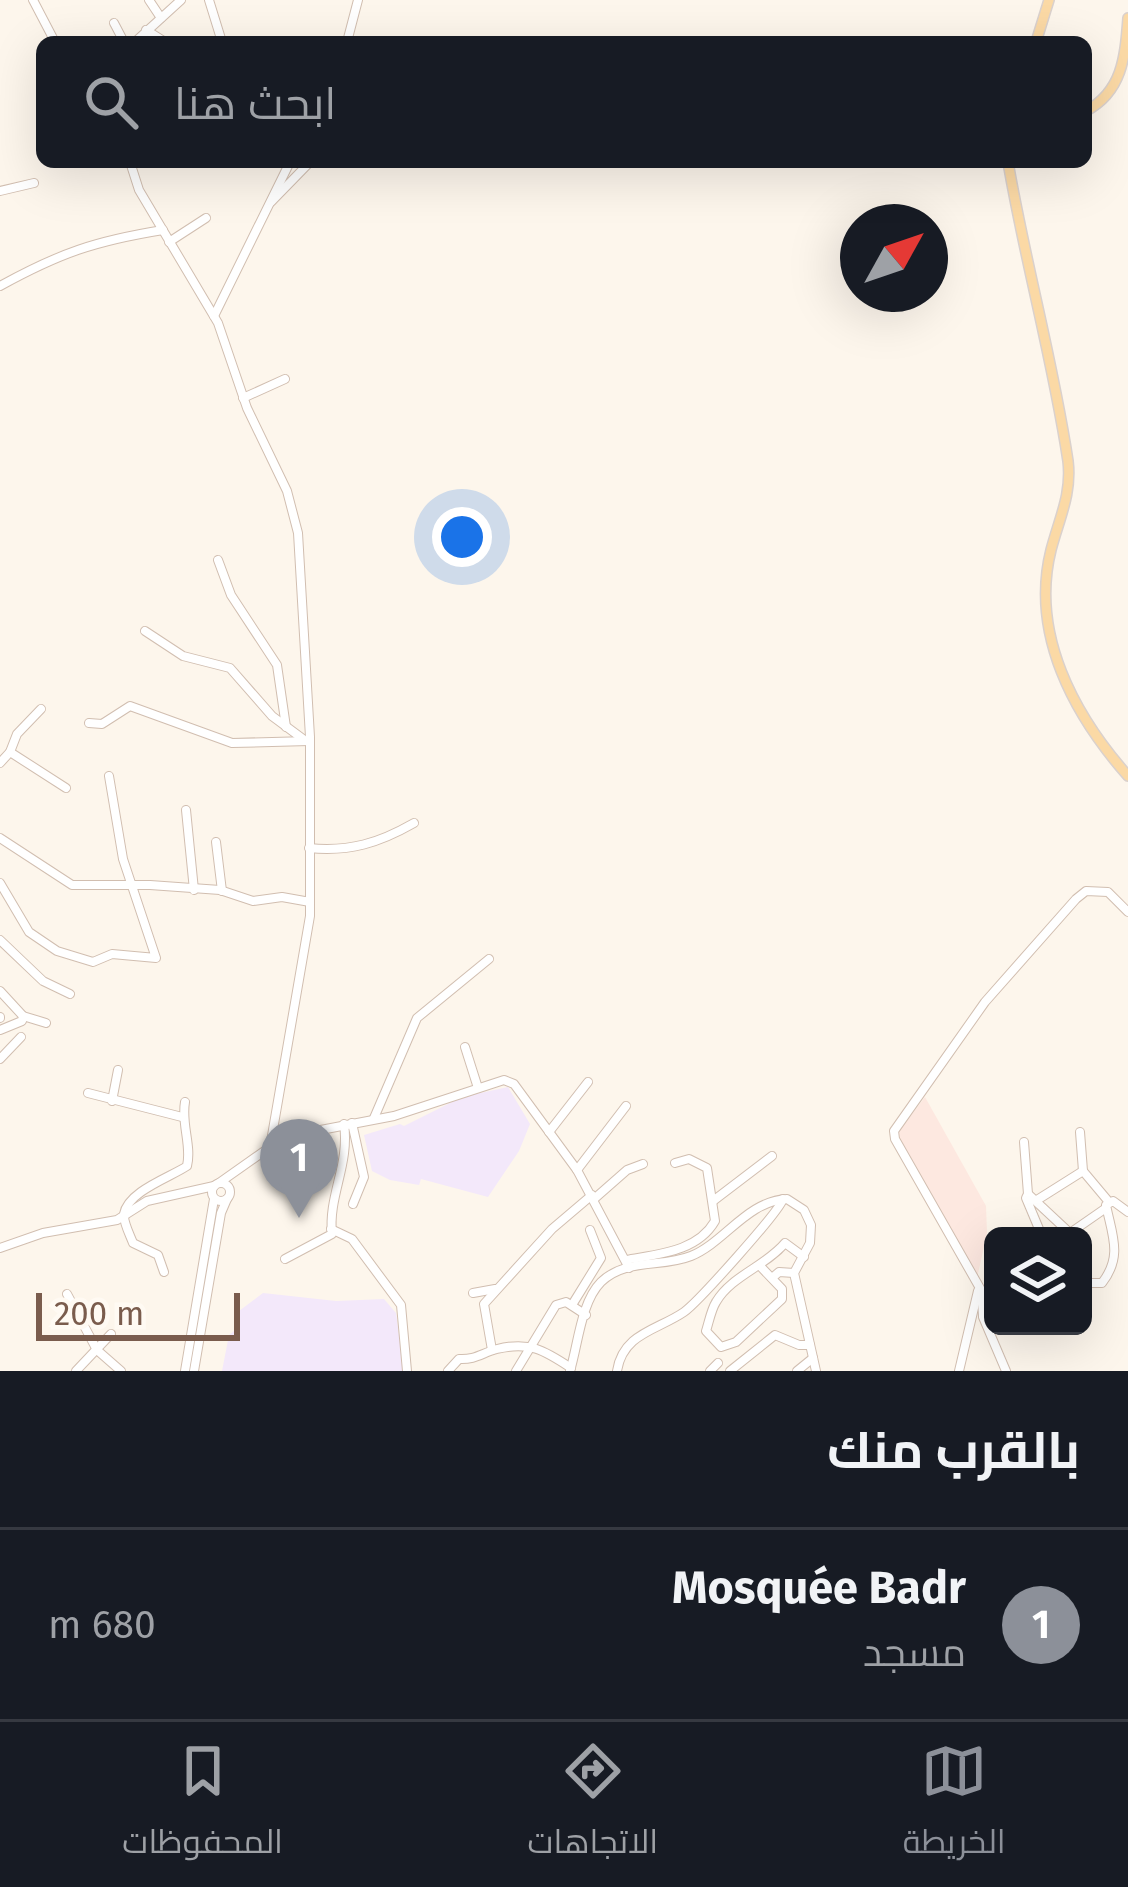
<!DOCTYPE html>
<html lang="ar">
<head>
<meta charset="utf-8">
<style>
	body { margin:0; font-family:"Fira Sans",Cairo,sans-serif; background:#242831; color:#f1f3f6; direction:rtl }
	.controls { position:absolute; right:36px; bottom:36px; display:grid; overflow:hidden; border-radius:18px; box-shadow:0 12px 48px #0002 }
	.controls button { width:108px; height:108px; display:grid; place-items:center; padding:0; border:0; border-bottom:3px solid #363941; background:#171b24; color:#f1f3f6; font:60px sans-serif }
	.compass { position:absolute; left:840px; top:204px; width:108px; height:108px; border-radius:50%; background:#171b24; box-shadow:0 12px 48px #0002; rotate:50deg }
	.scale { position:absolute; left:36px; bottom:30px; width:204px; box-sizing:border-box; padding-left:12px; border:6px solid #7a5c4d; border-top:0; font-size:33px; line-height:42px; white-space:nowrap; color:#7a5c4d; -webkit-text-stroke:9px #fffaf3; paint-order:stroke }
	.you { position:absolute; left:462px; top:537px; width:42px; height:42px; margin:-30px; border:9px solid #fff; border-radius:50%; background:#1a73e8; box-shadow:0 0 0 18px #1a73e833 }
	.badge { display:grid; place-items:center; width:78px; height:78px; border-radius:50%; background:#8c9099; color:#fff; font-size:39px; font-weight:700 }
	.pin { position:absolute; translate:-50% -99px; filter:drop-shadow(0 3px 6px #0008) }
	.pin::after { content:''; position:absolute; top:63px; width:42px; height:36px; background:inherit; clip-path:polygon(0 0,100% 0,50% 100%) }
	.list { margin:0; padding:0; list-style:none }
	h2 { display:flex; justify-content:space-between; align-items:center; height:156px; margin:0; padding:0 48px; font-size:51px }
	h2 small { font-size:39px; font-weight:400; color:#9ea1a6 }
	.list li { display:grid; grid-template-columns:78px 1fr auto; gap:36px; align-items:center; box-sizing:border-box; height:192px; padding:0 48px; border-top:3px solid #363941 }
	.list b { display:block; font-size:45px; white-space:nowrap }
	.list p { margin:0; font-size:39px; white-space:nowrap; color:#9ea1a6 }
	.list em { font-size:39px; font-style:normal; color:#9ea1a6 }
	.icon { flex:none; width:66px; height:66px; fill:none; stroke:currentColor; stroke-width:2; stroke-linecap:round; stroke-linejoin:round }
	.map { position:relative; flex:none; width:1128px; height:1371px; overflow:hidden; direction:ltr }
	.search { position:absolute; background:#171b24; box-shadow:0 12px 48px #0002; left:36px; right:36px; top:36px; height:132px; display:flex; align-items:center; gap:30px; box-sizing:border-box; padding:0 42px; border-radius:18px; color:#9ea1a6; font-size:45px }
	.sheet { height:348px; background:#171b24 }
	nav { display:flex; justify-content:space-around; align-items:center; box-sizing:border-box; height:168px; border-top:3px solid #363941; background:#171b24; font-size:33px; color:#9ea1a6 }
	nav a { display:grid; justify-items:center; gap:6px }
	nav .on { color:#8c9099 }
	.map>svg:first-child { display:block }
	.commercial { fill:#fde8e0 }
	.education { fill:#f3e8fa }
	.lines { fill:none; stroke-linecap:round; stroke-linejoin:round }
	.minor-casing { stroke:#d1beb0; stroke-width:10 }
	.major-casing { stroke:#dad1cd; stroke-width:12 }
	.minor { stroke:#fff; stroke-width:8 }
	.major { stroke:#fbd9a5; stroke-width:9 }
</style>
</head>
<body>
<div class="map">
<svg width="1128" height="1371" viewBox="0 0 1128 1371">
	<rect width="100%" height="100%" fill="#fdf6ec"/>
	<polygon class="commercial" points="925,1097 986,1206 987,1233 977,1278 897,1134"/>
	<g class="education">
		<polygon points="508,1087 530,1124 519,1151 488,1197 421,1179 419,1185 390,1180 372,1171 364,1135 400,1124 404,1126 462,1097"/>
		<polygon points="263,1293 336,1301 384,1299 396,1313 404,1371 222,1371 229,1335 240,1326 239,1311"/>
	</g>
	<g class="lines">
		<defs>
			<g id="minor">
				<polyline points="33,0 55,42"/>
				<polyline points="149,0 161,18"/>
				<polyline points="209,0 222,42"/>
				<polyline points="114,23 124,42"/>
				<polyline points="146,30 165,42"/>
				<polyline points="135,42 181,0"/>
				<polyline points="347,42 358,0"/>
				<polyline points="130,162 139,190 218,323 247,408 287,491 298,533 310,737 310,916 270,1147"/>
				<polyline points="0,191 34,183"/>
				<polyline points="271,202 310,162"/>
				<polyline points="169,242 206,218"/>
				<path d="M0,286C60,253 95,241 163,230"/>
				<polyline points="214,316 290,162"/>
				<polyline points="243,398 285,379"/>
				<polyline points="218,560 231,595 277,665 286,727"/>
				<polyline points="145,631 183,656 230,668 272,716 303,739"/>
				<polyline points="89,723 102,724 130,706 232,743 309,741"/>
				<polyline points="10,752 66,788"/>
				<polyline points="0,763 10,752 17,734 41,709"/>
				<polyline points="186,810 194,890"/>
				<polyline points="0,838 72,885 150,885 220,890 253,901 282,897 310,902"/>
				<polyline points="216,842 222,891"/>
				<path d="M309,848C350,852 379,843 414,823"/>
				<polyline points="0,883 29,932 57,951 93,962 112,954 156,958 123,859 109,776"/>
				<polyline points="0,940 43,981 70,994"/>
				<polyline points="0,991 23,1016 22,1021 0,1030"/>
				<polyline points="23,1016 46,1023"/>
				<polyline points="0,1017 0,1018"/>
				<polyline points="465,1047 478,1088"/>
				<polyline points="0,1059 21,1037"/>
				<polyline points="88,1093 182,1117"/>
				<polyline points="112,1101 118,1070"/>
				<polyline points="374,1118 417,1018 489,959"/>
				<polyline points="352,1123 364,1177 353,1204"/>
				<polyline points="549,1132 588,1082"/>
				<polyline points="1080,1132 1083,1171 1109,1202"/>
				<polyline points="1024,1142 1028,1194"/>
				<polyline points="577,1170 626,1106"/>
				<circle cx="221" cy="1192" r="9"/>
				<polyline points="219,1183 270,1147 305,1133 394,1116 504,1080 514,1084 577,1170 629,1268"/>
				<polyline points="594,1199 627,1170 643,1164"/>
				<polyline points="1037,1200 1083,1171"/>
				<polyline points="713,1201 772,1156"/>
				<polyline points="331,1229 352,1239 401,1305 407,1371"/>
				<polyline points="1070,1233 1106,1208"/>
				<polyline points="1042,1236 1026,1198 1028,1194 1073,1236"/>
				<polyline points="0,1248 43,1233 117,1220 147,1201 214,1186"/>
				<path d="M285,1259L332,1234C328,1196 350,1164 344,1124"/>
				<path d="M626,1260C658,1254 697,1252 715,1221L707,1168L689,1159L675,1163"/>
				<path d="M760,1266L782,1289V1299L736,1342L721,1347L706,1331C709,1322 711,1310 716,1302C731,1276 766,1266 785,1243L804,1257"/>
				<path d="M164,1272L158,1255L133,1243C130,1235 123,1222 124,1214C128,1191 171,1177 187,1166C192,1146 181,1124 185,1102"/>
				<path d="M1083,1276L1089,1283H1102C1123,1256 1112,1235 1106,1205L1113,1201L1128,1212"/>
				<polyline points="772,1278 779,1272 794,1273"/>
				<polyline points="473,1293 495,1289"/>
				<polyline points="67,1294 97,1350 121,1371"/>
				<polyline points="982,1299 983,1317 1006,1371"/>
				<polyline points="572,1305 601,1258 590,1230"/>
				<polyline points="993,1311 895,1139 894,1131 985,1002 1076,899 1086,891 1108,892 1128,912"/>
				<polyline points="492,1350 484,1304 552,1229 592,1195"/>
				<polyline points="76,1371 111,1334"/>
				<polyline points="185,1371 214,1199"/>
				<polyline points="194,1371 221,1213 227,1199"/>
				<path d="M448,1371L459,1359C475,1360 482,1353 497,1349C529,1341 544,1350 571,1368"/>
				<polyline points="516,1371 556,1305 566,1302 586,1315"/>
				<path d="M570,1371C578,1345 581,1302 601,1282C626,1258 661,1268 691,1256C725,1242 747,1201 787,1199L804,1210L811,1225L810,1243L794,1273L816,1371"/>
				<path d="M617,1371C623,1333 658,1330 684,1312C698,1302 779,1212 783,1199"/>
				<polyline points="710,1371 718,1363"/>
				<polyline points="730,1371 775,1335 799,1345 810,1345"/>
				<polyline points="797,1371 813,1358"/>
				<polyline points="959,1371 978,1291"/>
			</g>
			<g id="major">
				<polyline points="1036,42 1049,0"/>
				<path d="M1086,111C1123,91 1125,56 1128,18"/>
				<path d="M1008,162C1025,262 1053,360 1068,461C1072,494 1059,519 1051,550C1030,634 1074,715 1128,776"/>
			</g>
		</defs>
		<use href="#minor" class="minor-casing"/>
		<use href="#major" class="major-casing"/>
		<use href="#minor" class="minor"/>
		<use href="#major" class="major"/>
	</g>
</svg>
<div class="controls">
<button><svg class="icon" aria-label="layers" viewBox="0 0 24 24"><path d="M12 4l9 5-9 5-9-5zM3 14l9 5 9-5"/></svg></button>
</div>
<svg class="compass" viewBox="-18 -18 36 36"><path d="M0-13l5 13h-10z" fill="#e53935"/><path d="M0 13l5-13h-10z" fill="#9ea1a6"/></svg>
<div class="scale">200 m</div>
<div class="you"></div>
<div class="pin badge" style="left:299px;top:1218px">1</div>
<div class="search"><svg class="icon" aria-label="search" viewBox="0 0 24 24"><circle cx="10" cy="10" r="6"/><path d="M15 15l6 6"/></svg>ابحث هنا</div>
</div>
<section class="sheet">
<h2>بالقرب منك<small></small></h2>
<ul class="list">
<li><span class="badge">1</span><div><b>Mosquée Badr</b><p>مسجد</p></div><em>680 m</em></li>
</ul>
</section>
<nav>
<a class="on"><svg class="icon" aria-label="map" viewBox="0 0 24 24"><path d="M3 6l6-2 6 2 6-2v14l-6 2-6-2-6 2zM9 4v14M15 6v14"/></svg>الخريطة</a>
<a><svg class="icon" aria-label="directions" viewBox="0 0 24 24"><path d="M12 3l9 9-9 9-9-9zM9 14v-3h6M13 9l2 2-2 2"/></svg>الاتجاهات</a>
<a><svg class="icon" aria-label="saved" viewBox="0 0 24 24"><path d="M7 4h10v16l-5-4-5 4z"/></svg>المحفوظات</a>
</nav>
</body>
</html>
